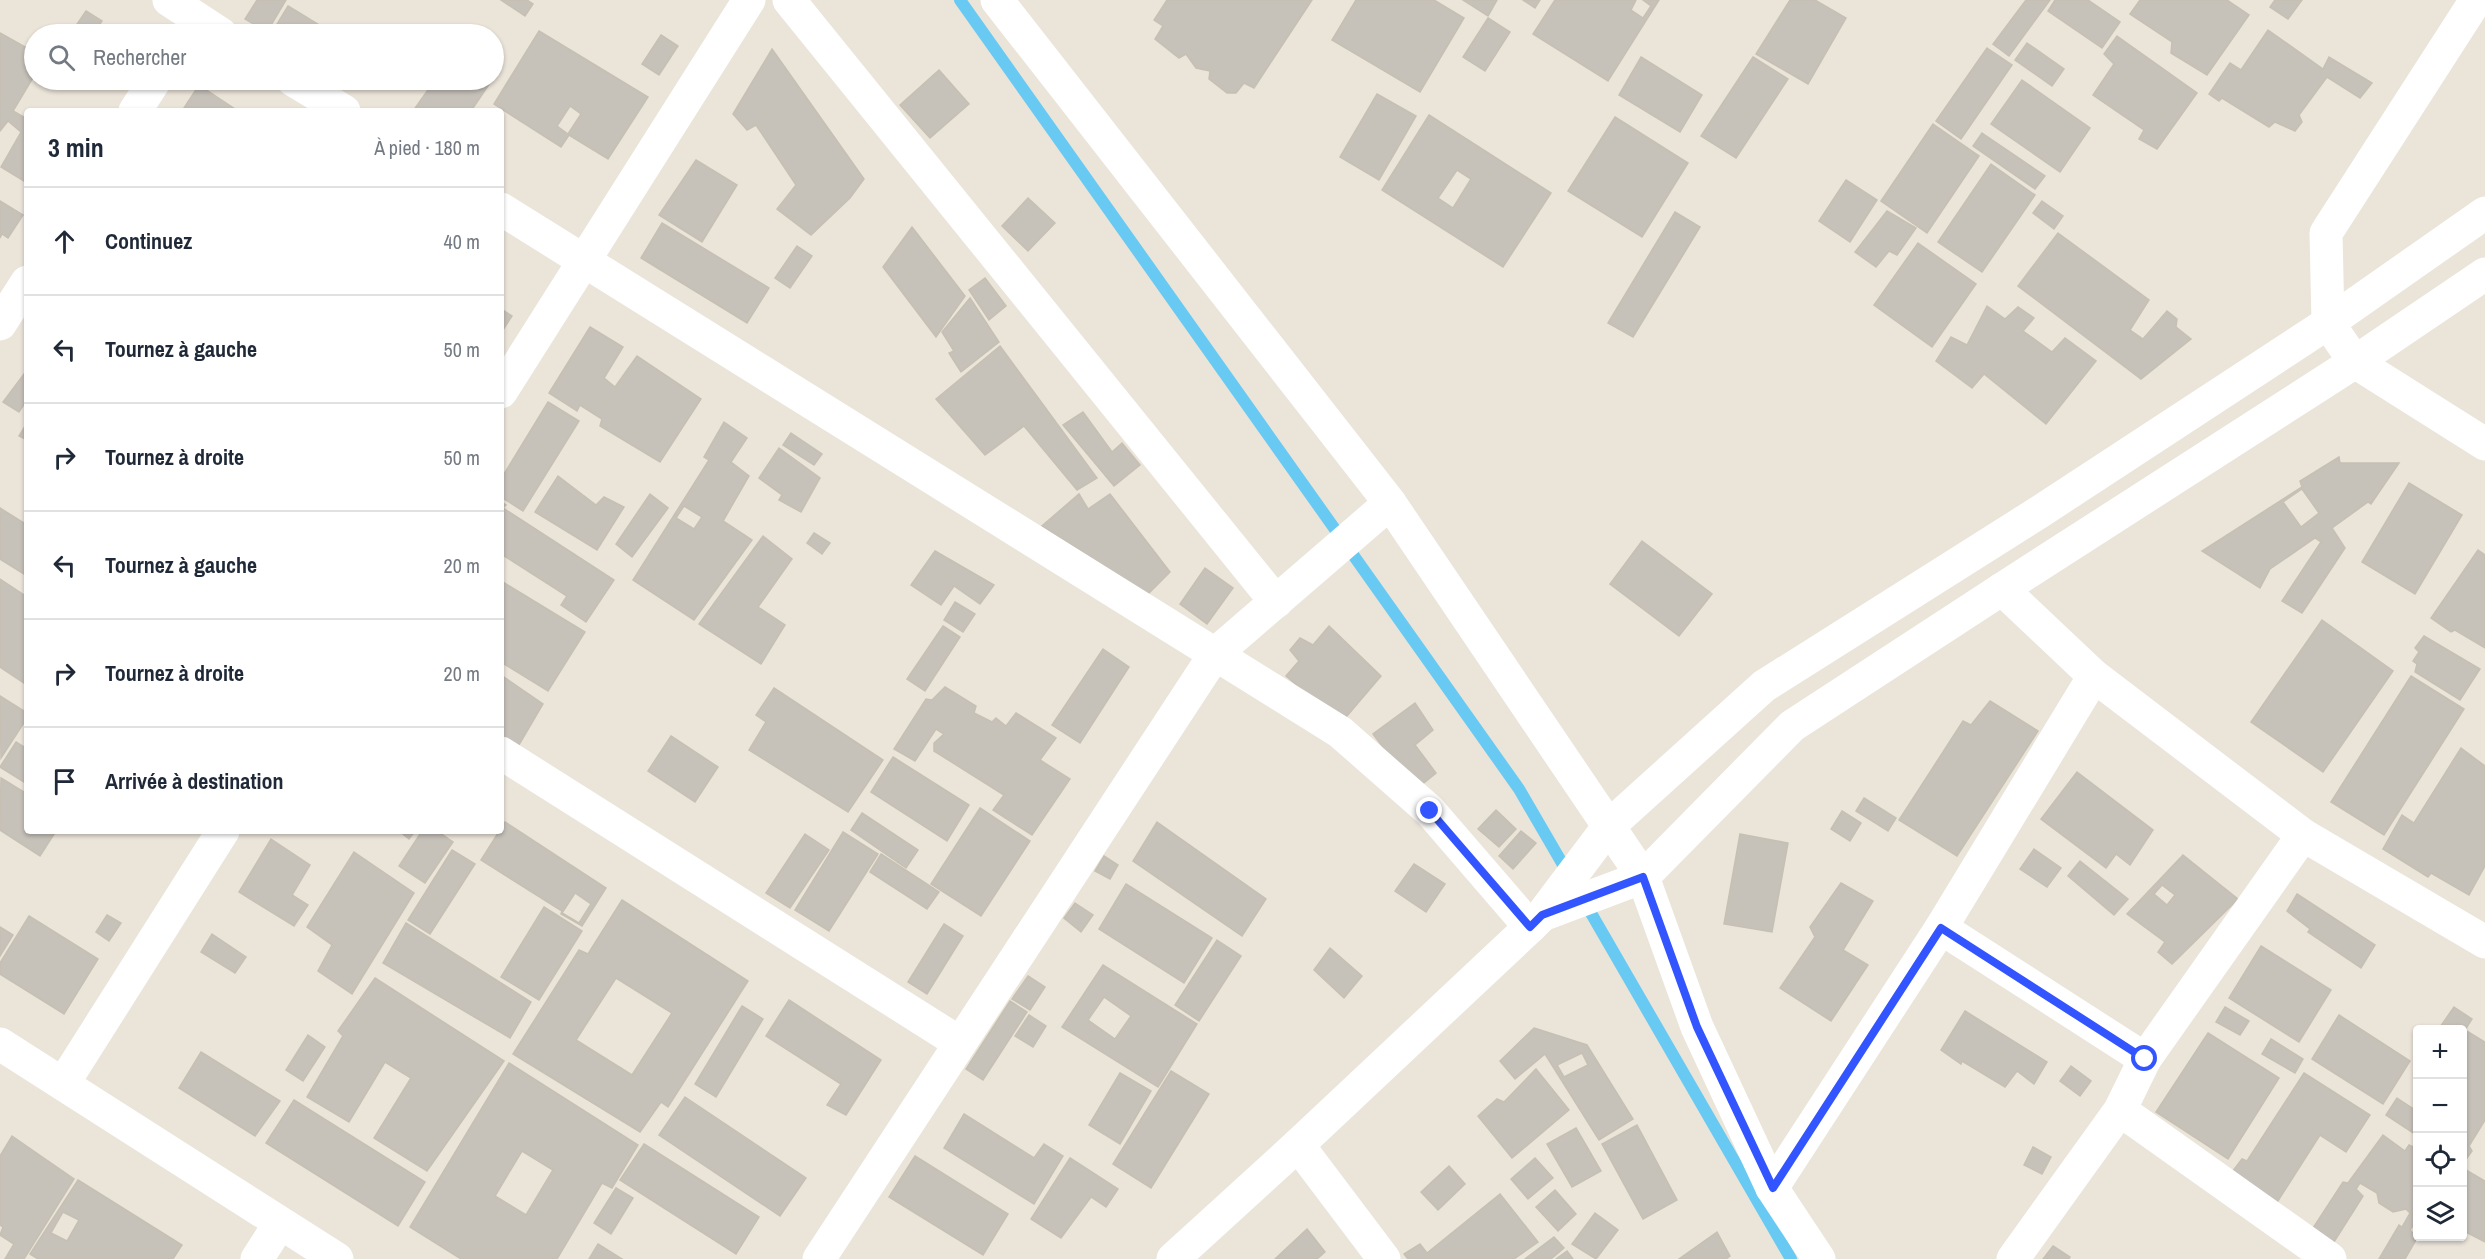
<!DOCTYPE html>
<html lang="fr">
<head>
<meta charset="utf-8">
<style>
	body { margin:0; font-family:"Archivo Narrow",sans-serif; background:#f6f6f7; color:#1f2937 }
	.controls { position:absolute; right:18px; bottom:18px; display:grid; overflow:hidden; border-radius:6px; box-shadow:0 2px 4px #0004 }
	.controls button { width:54px; height:54px; display:grid; place-items:center; padding:0; border:0; border-bottom:2px solid #e0e1e3; background:#fff; color:#1f2937; font:30px sans-serif }
	.stop { position:absolute; width:18px; height:18px; margin:-14px; border:4px solid #35f; border-radius:50%; background:#fff }
	.stop.end { background:#35f; border-color:#fff; box-shadow:0 2px 6px #0008 }
	.list { margin:0; padding:0; list-style:none }
	h2 { display:flex; justify-content:space-between; align-items:center; height:78px; margin:0; padding:0 24px; font-size:26px }
	h2 small { font-size:20px; font-weight:400; color:#747a83 }
	.list li { display:grid; grid-template-columns:39px 1fr auto; gap:18px; align-items:center; box-sizing:border-box; height:108px; padding:0 24px; border-top:2px solid #e0e1e3 }
	.list b { display:block; font-size:22px; white-space:nowrap }
	.list em { font-size:20px; font-style:normal; color:#747a83 }
	.icon { flex:none; width:33px; height:33px; fill:none; stroke:currentColor; stroke-width:2; stroke-linecap:round; stroke-linejoin:round }
	.map { position:relative; flex:none; width:2485px; height:1259px; overflow:hidden }
	.search { position:absolute; background:#fff; box-shadow:0 2px 4px #0004; left:24px; top:24px; width:480px; height:66px; display:flex; align-items:center; gap:15px; box-sizing:border-box; padding:0 21px; border-radius:33px; color:#747a83; font-size:22px }
	.panel { position:absolute; background:#fff; box-shadow:0 2px 4px #0004; left:24px; top:108px; width:480px; height:726px; border-radius:6px }
	.map>svg:first-child { display:block }
	.lines { fill:none; stroke-linecap:round; stroke-linejoin:round }
	.stream { stroke:#68caf2; stroke-width:12 }
	.building { fill:#c6c1b9; stroke:#c6c0b3; stroke-width:1.5; fill-rule:evenodd }
	.street { stroke:#fff; stroke-width:33 }
	.secondary { stroke:#fff; stroke-width:33 }
	.route { stroke:#35f; stroke-width:8 }
</style>
</head>
<body>
<div class="map">
<svg width="2485" height="1259" viewBox="0 0 2485 1259">
	<rect width="100%" height="100%" fill="#ebe4d9"/>
	<g class="lines">
		<g class="stream">
			<polyline points="960,0 1519,789 1569,875"/>
			<polyline points="1584,901 1791,1259"/>
		</g>
	</g>
	<g class="building">
		<polygon points="257,0 286,0 267,32 245,19"/>
		<polygon points="501,0 527,0 533,4 525,16"/>
		<polygon points="1167,0 1312,0 1254,88 1244,83 1236,93 1227,93 1209,79 1210,71 1196,68 1186,54 1179,58 1155,39 1163,26 1154,20"/>
		<polygon points="1356,0 1434,0 1464,18 1420,92 1332,40"/>
		<polygon points="1463,0 1497,0 1488,16"/>
		<polygon points="1523,0 1540,0 1535,8"/>
		<polygon points="1555,0 1636,0 1631,10 1643,18 1651,6 1643,0 1659,0 1608,81 1533,34"/>
		<polygon points="1790,0 1815,0 1846,18 1808,84 1756,54"/>
		<polygon points="2026,0 2050,0 2009,56 1993,44"/>
		<polygon points="2055,0 2088,0 2120,22 2102,48 2048,11"/>
		<polygon points="2140,0 2227,0 2249,15 2207,75 2171,53 2172,42 2130,14"/>
		<polygon points="2275,0 2302,0 2288,19 2270,7"/>
		<polygon points="288,6 334,34 271,34"/>
		<polygon points="86,11 102,21 93,34 80,34 73,30"/>
		<polygon points="1488,18 1510,32 1485,71 1463,57"/>
		<polygon points="2268,30 2323,69 2329,57 2372,83 2360,98 2327,77 2299,115 2302,122 2295,131 2275,122 2269,127 2222,98 2219,101 2209,94 2230,63 2241,70"/>
		<path d="M539,31L648,97L608,159L569,135L561,147L494,104ZM570,106L581,114L568,134L557,126Z"/>
		<polygon points="0,33 34,52 34,76 13,111 27,119 27,183 1,167 21,132 8,121 0,131"/>
		<polygon points="661,35 678,46 659,75 642,64"/>
		<polygon points="2117,36 2197,93 2157,149 2139,139 2144,130 2093,95 2114,64 2104,54"/>
		<polygon points="2027,43 2064,69 2052,86 2015,60"/>
		<polygon points="1987,48 2012,65 1961,139 1936,121"/>
		<polygon points="772,49 864,179 850,198 811,235 777,209 796,185 756,125 747,130 733,114"/>
		<polygon points="1641,57 1702,95 1680,132 1619,95"/>
		<polygon points="1753,57 1788,79 1736,158 1701,136"/>
		<polygon points="939,70 969,104 930,138 900,105"/>
		<polygon points="435,80 492,80 471,111 413,111"/>
		<polygon points="2022,80 2090,128 2060,172 1991,124"/>
		<polygon points="199,85 238,111 182,111"/>
		<polygon points="1377,94 1416,116 1379,180 1340,157"/>
		<path d="M1429,115L1551,193L1503,267L1382,190ZM1457,170L1471,179L1453,208L1438,198Z"/>
		<polygon points="1615,117 1688,163 1642,237 1568,191"/>
		<polygon points="1933,124 1979,156 1927,233 1881,201"/>
		<polygon points="1982,133 2045,176 2035,189 1973,146"/>
		<polygon points="696,160 737,185 702,242 659,215"/>
		<polygon points="1991,164 2035,195 1982,272 1938,242"/>
		<polygon points="1846,180 1877,200 1850,242 1819,221"/>
		<polygon points="1028,198 1055,223 1028,251 1002,226"/>
		<polygon points="0,201 23,215 8,238 2,234 0,238"/>
		<polygon points="2042,201 2063,216 2054,229 2033,213"/>
		<polygon points="1887,211 1916,228 1897,255 1889,251 1876,267 1855,252"/>
		<polygon points="1675,212 1700,227 1633,337 1608,323"/>
		<polygon points="662,223 769,288 747,323 641,258"/>
		<polygon points="912,227 965,296 936,337 883,267"/>
		<polygon points="2058,233 2149,300 2130,330 2143,339 2167,311 2177,319 2176,327 2191,339 2141,379 2018,286"/>
		<polygon points="1918,243 1976,284 1932,347 1874,305"/>
		<polygon points="797,246 812,256 790,288 775,278"/>
		<polygon points="985,278 1006,306 989,320 969,290"/>
		<polygon points="970,298 999,342 961,372 949,353 954,351 942,332"/>
		<polygon points="1987,306 2005,319 2018,307 2034,318 2023,331 2052,352 2065,338 2096,361 2046,424 1984,374 1972,388 1936,361 1951,337 1967,345"/>
		<polygon points="501,309 512,316 501,333"/>
		<polygon points="590,327 623,347 604,378 615,387 637,356 701,399 660,462 600,426 602,419 580,405 577,411 549,393"/>
		<polygon points="1000,346 1097,478 1077,490 1024,426 985,455 936,399"/>
		<polygon points="24,374 27,376 27,400 19,412 3,402"/>
		<polygon points="548,402 579,421 523,511 501,497 501,479"/>
		<polygon points="1083,412 1112,452 1122,443 1140,465 1114,486 1063,425"/>
		<path d="M724,422L747,438L731,462L749,476L723,521L752,540L694,620L633,580L709,460L704,457ZM684,506L702,517L694,529L676,518Z"/>
		<polygon points="27,423 27,440 19,436"/>
		<polygon points="791,433 822,454 814,465 783,445"/>
		<polygon points="779,448 820,478 801,512 779,500 782,495 759,478"/>
		<path d="M2339,457L2340,463H2399L2371,504L2368,502L2332,528L2345,548L2302,613L2282,601L2321,542L2315,538L2270,569L2260,588L2202,551L2302,487L2300,481ZM2302,489L2319,513L2301,527L2283,502Z"/>
		<polygon points="558,476 596,505 604,497 624,507 597,550 535,512"/>
		<polygon points="2409,483 2462,515 2415,594 2362,562"/>
		<polygon points="650,494 668,508 632,557 616,544"/>
		<polygon points="1079,494 1088,509 1110,494 1170,572 1148,594 1042,526"/>
		<polygon points="501,502 506,505 503,508 614,580 586,622 561,605 567,596 501,554"/>
		<polygon points="0,508 27,525 27,576 0,559"/>
		<polygon points="814,533 830,543 822,554 807,543"/>
		<polygon points="763,536 792,559 758,607 785,625 761,664 699,624"/>
		<polygon points="1642,541 1712,594 1679,636 1610,584"/>
		<polygon points="2478,550 2485,555 2485,648 2455,630 2451,632 2431,618"/>
		<polygon points="935,551 994,585 980,604 954,586 941,605 911,585"/>
		<polygon points="1205,568 1233,588 1207,624 1180,604"/>
		<polygon points="0,579 27,597 27,685 0,667"/>
		<polygon points="501,581 585,632 548,691 501,662"/>
		<polygon points="955,602 975,614 963,632 944,620"/>
		<polygon points="2322,620 2393,671 2323,772 2251,722"/>
		<polygon points="943,626 960,637 925,691 907,679"/>
		<polygon points="1329,626 1381,676 1341,723 1286,676 1299,661 1290,650 1300,638 1313,645"/>
		<polygon points="2424,636 2480,669 2460,700 2415,672 2417,664 2413,661 2419,652 2415,648"/>
		<polygon points="1103,649 1129,667 1080,743 1052,725"/>
		<polygon points="501,675 543,704 516,750 501,740"/>
		<polygon points="2411,676 2464,709 2384,835 2331,802"/>
		<polygon points="945,687 976,706 974,713 992,722 996,718 1006,726 1016,713 1056,738 1040,760 1070,779 1032,835 993,810 1004,795 934,751 934,743 944,734 936,729 915,761 894,749 926,699 932,700"/>
		<polygon points="774,688 883,760 848,812 749,750 766,722 756,715"/>
		<polygon points="0,696 27,713 27,718 1,758"/>
		<polygon points="1990,701 2038,731 1957,856 1899,820 1963,721 1971,725"/>
		<polygon points="1415,703 1433,730 1415,745 1436,773 1415,790 1373,734"/>
		<polygon points="671,736 718,767 695,802 648,771"/>
		<polygon points="16,742 27,749 27,784 0,767"/>
		<polygon points="2461,748 2485,766 2485,866 2469,895 2431,873 2428,877 2383,849 2402,815 2414,823"/>
		<polygon points="893,757 969,805 947,841 871,792"/>
		<polygon points="2077,772 2153,830 2130,865 2116,854 2106,868 2041,819"/>
		<polygon points="1,778 27,794 27,831 56,831 40,856 0,830"/>
		<polygon points="1864,798 1896,818 1888,831 1856,811"/>
		<polygon points="980,808 1030,841 981,916 931,884"/>
		<polygon points="1496,810 1516,829 1499,847 1478,829"/>
		<polygon points="1842,811 1861,823 1850,841 1831,829"/>
		<polygon points="862,813 918,850 906,868 851,830"/>
		<path d="M505,822L606,888L582,926L561,914L562,911L481,860ZM575,893L591,904L579,923L562,913Z"/>
		<polygon points="1157,822 1266,899 1242,936 1133,861"/>
		<polygon points="399,831 415,831 409,839"/>
		<polygon points="422,831 437,831 453,842 425,883 399,866"/>
		<polygon points="1521,831 1536,843 1513,869 1499,856"/>
		<polygon points="843,832 878,854 829,931 795,910"/>
		<polygon points="805,834 829,850 790,908 766,893"/>
		<polygon points="1740,834 1788,843 1772,932 1724,924"/>
		<polygon points="271,839 310,865 292,895 308,905 294,926 239,892"/>
		<polygon points="2034,849 2061,868 2047,887 2020,869"/>
		<polygon points="452,850 475,864 430,934 408,920"/>
		<polygon points="354,852 414,893 352,994 318,971 332,945 307,927"/>
		<polygon points="881,854 939,892 927,909 870,872"/>
		<path d="M2183,855L2238,899L2172,964L2158,952L2165,942L2127,914ZM2162,885L2175,895L2167,905L2154,894Z"/>
		<polygon points="1104,856 1118,865 1110,879 1095,871"/>
		<polygon points="2080,861 2128,899 2114,915 2068,876"/>
		<polygon points="1414,864 1445,884 1426,912 1395,891"/>
		<polygon points="1841,883 1873,901 1843,950 1868,965 1831,1021 1780,988 1815,937 1810,927"/>
		<polygon points="1126,884 1212,938 1184,983 1099,929"/>
		<polygon points="2297,894 2375,945 2361,968 2308,932 2310,929 2287,911"/>
		<path d="M622,900L748,981L668,1107L661,1102L640,1132L513,1054L579,950L588,954ZM616,978L672,1013L632,1075L576,1040Z"/>
		<polygon points="1075,903 1093,915 1081,932 1064,918"/>
		<polygon points="544,907 582,931 539,1000 501,977"/>
		<polygon points="107,915 121,923 109,941 96,932"/>
		<polygon points="29,916 98,959 64,1014 0,974 0,963"/>
		<polygon points="406,923 531,1002 510,1038 383,963"/>
		<polygon points="944,924 963,936 927,994 908,982"/>
		<polygon points="0,927 13,935 0,956"/>
		<polygon points="212,934 246,957 235,973 201,952"/>
		<polygon points="1217,940 1241,956 1199,1021 1175,1005"/>
		<polygon points="2261,946 2331,990 2299,1042 2229,998"/>
		<polygon points="1330,948 1362,976 1344,998 1314,970"/>
		<path d="M1103,965L1197,1024L1158,1087L1062,1027ZM1104,997L1131,1016L1115,1039L1088,1020Z"/>
		<polygon points="1028,976 1045,987 1030,1010 1012,999"/>
		<polygon points="375,978 504,1061 427,1171 374,1138 411,1078 385,1062 349,1122 307,1097 343,1036 338,1031"/>
		<polygon points="789,1000 881,1060 846,1115 827,1105 841,1084 766,1036"/>
		<polygon points="1010,1001 1027,1012 983,1080 966,1069"/>
		<polygon points="742,1006 763,1019 716,1097 695,1084"/>
		<polygon points="2225,1007 2249,1021 2240,1035 2216,1022"/>
		<polygon points="2454,1007 2472,1019 2465,1030 2485,1042 2485,1120 2469,1146 2472,1151 2462,1165 2462,1030 2438,1030"/>
		<polygon points="1965,1011 2047,1062 2034,1084 2017,1071 2005,1087 1962,1061 1961,1064 1941,1050"/>
		<polygon points="1029,1015 1046,1026 1033,1047 1015,1036"/>
		<polygon points="2339,1015 2410,1061 2383,1104 2312,1059"/>
		<path d="M1534,1028L1587,1045L1633,1119L1599,1140L1545,1054L1515,1079L1500,1061ZM1582,1053L1588,1065L1564,1077L1557,1065Z"/>
		<polygon points="2208,1033 2279,1078 2228,1159 2156,1112"/>
		<polygon points="308,1035 325,1047 303,1081 286,1070"/>
		<polygon points="2271,1039 2303,1059 2295,1073 2262,1054"/>
		<polygon points="201,1052 280,1101 255,1136 179,1088"/>
		<path d="M509,1063L638,1145L612,1188L602,1183L557,1259H461L410,1227ZM522,1151L553,1170L526,1215L495,1196Z"/>
		<polygon points="2071,1066 2091,1081 2080,1096 2060,1081"/>
		<polygon points="1536,1069 1569,1110 1512,1158 1478,1116 1497,1099 1504,1102"/>
		<polygon points="1171,1071 1209,1094 1151,1188 1113,1164"/>
		<polygon points="1120,1073 1151,1091 1120,1144 1089,1125"/>
		<polygon points="2304,1073 2370,1115 2346,1152 2320,1135 2276,1204 2232,1172 2242,1159 2247,1161"/>
		<polygon points="685,1097 806,1178 780,1216 659,1135"/>
		<polygon points="2397,1098 2418,1112 2418,1136 2386,1115"/>
		<polygon points="294,1100 425,1182 398,1226 266,1143"/>
		<polygon points="964,1114 1034,1158 1044,1144 1063,1156 1034,1204 944,1148"/>
		<polygon points="1637,1125 1677,1200 1643,1219 1602,1144"/>
		<polygon points="1576,1128 1601,1171 1572,1187 1547,1144"/>
		<polygon points="2383,1135 2405,1151 2409,1145 2418,1149 2418,1218 2410,1230 2417,1238 2405,1259 2379,1259 2399,1225 2402,1227 2410,1213 2406,1209 2393,1212 2379,1203 2377,1193 2360,1183 2356,1189 2363,1196 2334,1242 2313,1228 2343,1182 2348,1183"/>
		<polygon points="12,1136 74,1179 24,1259 5,1259 14,1244 0,1235 3,1227 0,1225 0,1156"/>
		<polygon points="644,1144 759,1217 736,1254 620,1180"/>
		<polygon points="2033,1147 2051,1157 2042,1174 2024,1165"/>
		<polygon points="915,1156 1008,1214 983,1255 889,1197"/>
		<polygon points="1070,1158 1118,1189 1106,1207 1091,1197 1061,1238 1031,1219"/>
		<polygon points="1535,1158 1553,1178 1528,1199 1511,1179"/>
		<polygon points="1449,1166 1465,1184 1438,1210 1421,1192"/>
		<polygon points="2466,1170 2485,1181 2485,1242 2462,1230 2462,1178"/>
		<path d="M78,1180L182,1245L173,1259H38L30,1254ZM63,1212L79,1220L67,1241L51,1233Z"/>
		<polygon points="616,1188 633,1198 611,1234 594,1223"/>
		<polygon points="1555,1190 1576,1214 1558,1231 1536,1207"/>
		<polygon points="1500,1194 1538,1242 1514,1259 1408,1259 1404,1254 1420,1244 1427,1253"/>
		<polygon points="1595,1213 1618,1230 1596,1259 1572,1244"/>
		<polygon points="1307,1229 1325,1252 1317,1259 1275,1259"/>
		<polygon points="1717,1232 1730,1256 1726,1259 1679,1259"/>
		<polygon points="1554,1237 1564,1248 1551,1259 1525,1259"/>
		<polygon points="598,1244 622,1259 589,1259"/>
		<polygon points="2053,1246 2070,1257 2069,1259 2043,1259"/>
		<polygon points="1567,1251 1573,1259 1556,1259"/>
	</g>
	<g class="lines">
		<g class="street">
			<polyline points="169,0 221,34"/>
			<polyline points="789,0 1276,602"/>
			<polyline points="2476,0 2326,233 2328,323 2355,362 2485,444"/>
			<polyline points="293,80 344,111"/>
			<polyline points="135,111 155,80"/>
			<polyline points="501,209 1340,732 1430,811 1530,927"/>
			<polyline points="0,324 27,282"/>
			<polyline points="501,392 749,0"/>
			<polyline points="2002,589 2094,676 2303,835 2485,942"/>
			<polyline points="501,753 960,1043"/>
			<polyline points="1941,928 2145,1059"/>
			<polyline points="0,1044 337,1259"/>
			<polyline points="63,1084 223,831"/>
			<polyline points="2120,1110 2330,1259"/>
			<polyline points="1298,1145 1384,1259"/>
			<polyline points="1772,1188 1941,928 2094,676"/>
			<polyline points="257,1259 280,1223"/>
			<polyline points="819,1259 1215,654 1390,503"/>
			<polyline points="2013,1259 2120,1110 2145,1059 2303,835"/>
		</g>
		<g class="secondary">
			<polyline points="997,0 1390,503 1643,877 1697,1027 1772,1188 1819,1259"/>
			<polyline points="1542,915 1643,877 1792,726 2002,589 2355,362 2485,274"/>
			<polyline points="1173,1259 1298,1145 1530,927 1542,915 1609,826 1764,686 2041,511 2328,323 2485,213"/>
		</g>
	</g>
	<g class="lines">
		<polyline class="route" points="1430,811 1530,927 1542,915 1643,877 1697,1027 1773,1188 1941,928 2145,1059"/>
	</g>
</svg>
<div class="controls">
<button>+</button>
<button>−</button>
<button><svg class="icon" aria-label="locate" viewBox="0 0 24 24"><circle cx="12" cy="12" r="6"/><path d="M12 2v4M12 18v4M2 12h4M18 12h4"/></svg></button>
<button><svg class="icon" aria-label="layers" viewBox="0 0 24 24"><path d="M12 4l9 5-9 5-9-5zM3 14l9 5 9-5"/></svg></button>
</div>
<div class="stop" style="left:2145px;top:1059px"></div>
<div class="stop end" style="left:1430px;top:811px"></div>
<div class="search"><svg class="icon" aria-label="search" viewBox="0 0 24 24"><circle cx="10" cy="10" r="6"/><path d="M15 15l6 6"/></svg>Rechercher</div>
<section class="panel">
<h2>3 min<small>À pied · 180 m</small></h2>
<ul class="list">
<li><svg class="icon" aria-label="ahead" viewBox="0 0 24 24"><path d="M12 20V5M6 11l6-6 6 6"/></svg><div><b>Continuez</b></div><em>40 m</em></li>
<li><svg class="icon" aria-label="left" viewBox="0 0 24 24"><path d="M17 20v-9H6M10 6l-5 5 5 5"/></svg><div><b>Tournez à gauche</b></div><em>50 m</em></li>
<li><svg class="icon" aria-label="right" viewBox="0 0 24 24"><path d="M7 20v-9h11M14 6l5 5-5 5"/></svg><div><b>Tournez à droite</b></div><em>50 m</em></li>
<li><svg class="icon" aria-label="left" viewBox="0 0 24 24"><path d="M17 20v-9H6M10 6l-5 5 5 5"/></svg><div><b>Tournez à gauche</b></div><em>20 m</em></li>
<li><svg class="icon" aria-label="right" viewBox="0 0 24 24"><path d="M7 20v-9h11M14 6l5 5-5 5"/></svg><div><b>Tournez à droite</b></div><em>20 m</em></li>
<li><svg class="icon" aria-label="arrive" viewBox="0 0 24 24"><path d="M6 21V4h12l-3 4 3 4H6"/></svg><div><b>Arrivée à destination</b></div></li>
</ul>
</section>
</div>
</body>
</html>
